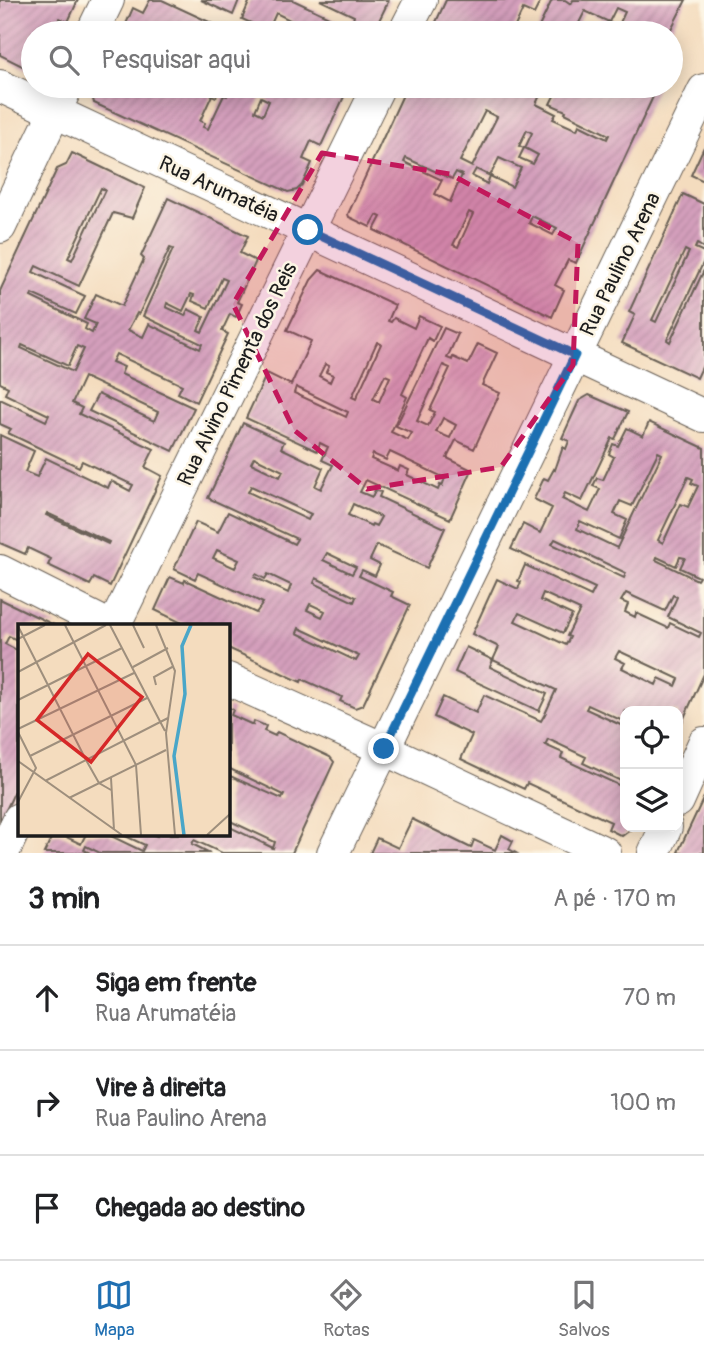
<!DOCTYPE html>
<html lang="pt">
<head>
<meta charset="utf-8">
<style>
	body { margin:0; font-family:Pangolin,sans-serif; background:#f6f6f6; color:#202124 }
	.controls { position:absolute; right:21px; bottom:21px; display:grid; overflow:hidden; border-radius:14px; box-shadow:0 4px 18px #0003 }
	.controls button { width:63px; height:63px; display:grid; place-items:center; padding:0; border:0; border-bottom:2px solid #e0e0e0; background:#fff; color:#202124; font:35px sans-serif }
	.stop { position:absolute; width:21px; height:21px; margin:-16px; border:5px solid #1f6fb2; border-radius:50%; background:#fff }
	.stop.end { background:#1f6fb2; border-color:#fff; box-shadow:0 2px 7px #0008 }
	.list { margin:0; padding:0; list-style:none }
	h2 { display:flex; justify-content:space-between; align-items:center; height:91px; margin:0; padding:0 28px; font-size:30px }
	h2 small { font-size:23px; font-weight:400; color:#757577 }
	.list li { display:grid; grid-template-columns:46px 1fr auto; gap:21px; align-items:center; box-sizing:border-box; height:105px; padding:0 28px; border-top:2px solid #e0e0e0 }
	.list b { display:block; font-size:26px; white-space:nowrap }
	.list p { margin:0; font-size:23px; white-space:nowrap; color:#757577 }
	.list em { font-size:23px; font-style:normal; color:#757577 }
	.icon { flex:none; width:38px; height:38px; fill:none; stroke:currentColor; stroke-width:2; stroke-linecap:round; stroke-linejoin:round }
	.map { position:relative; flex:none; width:704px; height:853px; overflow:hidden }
	.search { position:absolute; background:#fff; box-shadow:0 4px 18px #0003; left:21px; right:21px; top:21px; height:77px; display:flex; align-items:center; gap:18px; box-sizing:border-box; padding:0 24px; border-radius:38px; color:#757577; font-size:26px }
	.sheet { height:406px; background:#fff }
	nav { display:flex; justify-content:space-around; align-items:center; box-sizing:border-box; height:98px; border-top:2px solid #e0e0e0; background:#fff; font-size:19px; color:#757577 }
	nav a { display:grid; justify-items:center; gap:4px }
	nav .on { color:#1f6fb2 }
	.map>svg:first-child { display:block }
	.building { fill:url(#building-hatch); fill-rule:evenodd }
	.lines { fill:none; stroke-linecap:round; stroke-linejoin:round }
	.minor-casing { stroke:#685f55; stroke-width:34 }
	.minor { stroke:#fff; stroke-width:32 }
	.route { stroke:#1f6fb2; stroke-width:9 }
	.marked { fill:#c2185b; fill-opacity:0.2; stroke:#c2185b; stroke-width:5; stroke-dasharray:14 9; stroke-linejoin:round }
	.labels { text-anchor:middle; stroke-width:5; stroke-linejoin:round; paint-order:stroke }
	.street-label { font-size:21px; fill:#1c1c1c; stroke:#fcf5e5 }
	.inset-river { fill:none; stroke:#49a6c8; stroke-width:3.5 }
	.inset-road { fill:none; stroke:#9e8f7d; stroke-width:2 }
	.view { fill:#d62828; fill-opacity:0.15; stroke:#d62828; stroke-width:3.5 }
	.inset-edge { fill:none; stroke:#1c1c1c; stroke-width:3.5 }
</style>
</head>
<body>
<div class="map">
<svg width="704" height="853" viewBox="0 0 704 853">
	<defs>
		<pattern id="building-hatch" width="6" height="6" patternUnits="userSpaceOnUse" patternTransform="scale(1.75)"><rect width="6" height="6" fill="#d49fbc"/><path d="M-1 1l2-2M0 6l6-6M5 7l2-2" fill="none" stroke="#b588a1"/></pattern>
	</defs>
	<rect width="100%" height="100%" fill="#fcf5e5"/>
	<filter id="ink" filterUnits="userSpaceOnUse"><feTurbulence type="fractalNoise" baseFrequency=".0143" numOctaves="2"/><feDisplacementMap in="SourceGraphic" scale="14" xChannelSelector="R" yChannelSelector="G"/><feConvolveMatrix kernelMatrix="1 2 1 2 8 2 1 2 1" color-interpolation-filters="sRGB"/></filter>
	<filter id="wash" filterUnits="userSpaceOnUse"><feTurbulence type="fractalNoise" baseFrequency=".00686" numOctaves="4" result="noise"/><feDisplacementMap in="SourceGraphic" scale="28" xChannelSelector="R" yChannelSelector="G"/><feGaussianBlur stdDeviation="1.57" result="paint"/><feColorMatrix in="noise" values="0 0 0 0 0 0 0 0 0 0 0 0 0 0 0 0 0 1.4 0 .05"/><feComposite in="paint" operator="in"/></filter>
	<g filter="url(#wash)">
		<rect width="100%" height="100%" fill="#f4dcbe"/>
		<g id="blocks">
			<g class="building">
				<polygon points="0,0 78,0 68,22 60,18 53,33 33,33 33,64 30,70 0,55"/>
				<polygon points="150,0 162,0 233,33 187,33 171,26 169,29 179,33 122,33 133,8 143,13"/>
				<polygon points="201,0 239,0 233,15"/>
				<polygon points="250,0 293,0 350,27 347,33 289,33 294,22 276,13 268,31 272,33 246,33 251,23 242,19"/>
				<polygon points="320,0 389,0 374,31 353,20 354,16"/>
				<polygon points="446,0 541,0 534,14 523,9 512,33 431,33"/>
				<polygon points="552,0 565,0 571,4 573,0 686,0 669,33 660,29 658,33 631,33 618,27 625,12 616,8 609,22 585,11 574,33 536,33"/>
				<polygon points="608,22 618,27 617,29 625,33 602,33"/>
				<path d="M97,86H349L321,146L311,141L303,159L312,163L302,185L297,190L288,192L94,103L92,95ZM221,87L229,91L227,96L224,95L208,129L203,127L205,123L200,121L212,95L216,97ZM261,97L269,101L263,115L255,111Z"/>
				<path d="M407,86H478L475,92L483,95L485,89L494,94L498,86L509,91L511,86H533L532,88L541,93L536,104L556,114L553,119L577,130L579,125L607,139L609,135L565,113L566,111L550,104L559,86H658L576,263L568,260L555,285L564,290L552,317L374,230L381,217L377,215L370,227L349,217L348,214ZM485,111L497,117L472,167L460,161ZM527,130L532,133L525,148L538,155L533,164L519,158L524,148L519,146ZM406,158L452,179L456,172L462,175L450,202L435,194L442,180L404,162ZM499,158L521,168L512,187L490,176L487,184L472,176L476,169L490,176ZM469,212L473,214L458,247L453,245ZM532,216L557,228L553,235L529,223Z"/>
				<polygon points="704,147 704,181 691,175"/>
				<path d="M72,153L145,188L132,218L113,213L79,286L36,266L33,272L85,296L76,314L32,294L31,297L87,324L85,329L92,333L96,324L84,319L96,294L122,306L144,259L141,256L168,198L248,236L240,253L256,261L237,302L242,304L236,317L230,314L222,331L228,334L196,402L178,393L182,385L116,354L112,362L124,367L121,374L194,408L173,451L89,411L98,394L154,421L158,412L84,377L72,403L82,408L79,414L154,449L145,467L162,476L110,586L94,578L90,585L48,565L51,559L28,548L25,554L0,543V435L34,451L25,472L37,477L46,458L108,488L111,481L130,491L133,485L82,461L79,467L8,433L11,429L0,424V399L46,421L49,415L5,394L8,387L0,383V291L57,169L66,165ZM101,188L105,190L72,260L68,258ZM170,248L173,249L143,316L202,344L200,349L149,324L143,337L128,330L137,313L139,314ZM222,278L227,280L202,332L198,330L204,317L188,309L185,316L166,307L167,303L183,311L191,294L194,295L192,301L208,308ZM22,345L68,366L77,346L84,349L73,372L21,348ZM47,513L109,542L108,544L46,515Z"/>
				<path d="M683,194L704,204V248L697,244L695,248L704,252V261L667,340L670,342L704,270V363L697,378L622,343L635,315L629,312ZM685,250L689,252L656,322L652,320Z"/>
				<path d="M320,270L395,305L388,321L391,322L394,318L414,328L419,316L440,326L433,341L428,338L402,394L407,397L391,432L408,440L412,433L396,426L444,328L458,334L447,358L452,360L453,357L468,364L478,344L497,353L482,385L500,393L474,449L456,440L447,458L472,470L450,519L366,480L360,492L372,497L375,490L381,492L379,497L445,528L427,568L377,545L370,560L380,565L375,576L362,570L359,576L393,592L391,596L410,605L363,705L355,708L340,701L342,697L302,679L301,682L228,648V626H188L155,610L170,577L184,583L185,580L256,613L263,603L198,573L195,579L174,569L196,522L218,532L228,512L294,544L297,539L208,498L243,423L284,442L281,448L323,468L315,486L321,489L333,465L322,460L328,447L320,443L317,451L246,418L267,373L291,385L311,341L287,330L311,280ZM377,342L381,344L356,399L352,397ZM325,364L329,366L326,372L333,375L330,382L319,376ZM443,365L450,368L430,410L435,412L428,426L417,421ZM385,375L390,377L379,402L373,399ZM296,387L348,412L346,417L294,393ZM443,418L456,425L450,438L436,432ZM390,452L445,478L442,486L440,485L438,490L407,475L409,470L400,466L398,471L371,459L373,454L386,460ZM254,457L283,471L280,477L251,463ZM251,486L311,514L308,520L248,492ZM353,504L381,517L376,526L372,524L371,526L348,515ZM217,550L239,560L235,568L213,558ZM327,553L356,567L352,574L323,560ZM256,574L265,579L268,574L291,585L288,593L254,577ZM316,578L356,597L354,602L314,583ZM310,604L325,611L322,617L307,610ZM299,628L359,656L356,661L297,633Z"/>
				<path d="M589,395L628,412L615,439L612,438L582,501L565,493L562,499L589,512L600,489L593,486L597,478L603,480L614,457L609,454L613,444L618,446L627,428L643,436L649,422L704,448V674L678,731V711H625V722L588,705L586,709L625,727V783L583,763L586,757L548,739L545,745L563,753L561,758L625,788L623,805L625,806V827H634L622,836L608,829L611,822L527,783L524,789L461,759L472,735L434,717L443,697L476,713L484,695L541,721L545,714L556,690L493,660L499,647L472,634L497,579L518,589L521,582L518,581L525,565L591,596L595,588L511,549L523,524L540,533L552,508L534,499L544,478L548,480L554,469L555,470L563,447L566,449L569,441L562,438L579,401ZM658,452L662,454L617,548L577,529L580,521L619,539L627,520L614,514L620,501L632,506ZM688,477L693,479L691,483L698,486L688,507L681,504L663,543L658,540ZM555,539L626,573L624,578L552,544ZM657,557L676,566L680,557L685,558L680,568L699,577L697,580L656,560ZM543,593L580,610L567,636L570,637L566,645L515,621L519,613L563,633L572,615L540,600ZM626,593L665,611L673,595L677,597L668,617L701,633L699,637L670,623L668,628L636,613L635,617L625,612L628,604L621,601ZM619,651L679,679L676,686L659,678L656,685L622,668L625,663L615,658Z"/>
				<polygon points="0,599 56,626 19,626 19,641 9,636 5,644 19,651 19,782 0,823"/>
				<polygon points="466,647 493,660 490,667 547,694 539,711 455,672"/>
				<polygon points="228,707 233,710 231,715 253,725 254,721 266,726 264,731 275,736 277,732 330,757 334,762 292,853 222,853 194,840 192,844 210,853 100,853 86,846 84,850 90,853 44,853 53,834 60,834 81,844 86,834 107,834 142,851 145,845 121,834 152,834 157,836 158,834 228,834 228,826 273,848 275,842 228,820 228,775 282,799 284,795 228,768"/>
				<polygon points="704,797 704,853 680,853 678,852"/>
				<polygon points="412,819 471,848 474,840 495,850 502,835 513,841 509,849 516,853 370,853 377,838 398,848"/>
			</g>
		</g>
	</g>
	<g filter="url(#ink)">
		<use href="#blocks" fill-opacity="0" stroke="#685f55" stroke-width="2"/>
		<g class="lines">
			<defs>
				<g id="minor">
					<polyline points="92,33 108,0"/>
					<polyline points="404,33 421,0"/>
					<polyline points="0,86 704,416"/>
					<polyline points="0,227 67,86"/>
					<polyline points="0,571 109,626"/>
					<polyline points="114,626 379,86"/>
					<polyline points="228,679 384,749 605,853"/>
					<polyline points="678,801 704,743"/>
					<polyline points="3,853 19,819"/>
					<polyline points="333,853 704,90"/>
					<polyline points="654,853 666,827"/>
				</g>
			</defs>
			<use href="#minor" class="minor-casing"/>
			<use href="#minor" class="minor"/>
		</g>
	</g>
	<g class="lines" filter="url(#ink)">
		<polyline class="route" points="308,230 575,355 384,749"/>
	</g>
	<path class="marked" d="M322,153L450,174L578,243L573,365L501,467L367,489L294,430L233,304Z"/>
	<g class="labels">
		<g class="street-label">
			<text transform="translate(219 189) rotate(25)" y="7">Rua Arumatéia</text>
			<text transform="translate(620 264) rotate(-64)" y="7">Rua Paulino Arena</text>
			<text transform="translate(237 374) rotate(-64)" y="7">Rua Alvino Pimenta dos Reis</text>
		</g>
	</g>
	<g transform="translate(18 624)">
		<rect width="212" height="212" fill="#f4dcbe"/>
		<path class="inset-river" d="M166,211L156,132L167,70L164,22L173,1"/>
		<path class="inset-road" d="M47,1L118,141L123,211M92,1L147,107M115,1L126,24M138,1L157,47L148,109L157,211M0,2L68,136L81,159L93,166M0,15L27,1M115,43L150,24M0,48L88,1M138,61L136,53L156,42M0,76L104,24M0,105L116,49M0,108L18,144L0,178M12,132L129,74M0,137L104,211M93,154L96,206M27,157L150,94M51,174L148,126M189,211L212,190"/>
		<path class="view" d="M70,30L124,73L73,138L19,96Z"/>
		<rect width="212" height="212" class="inset-edge"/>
	</g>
</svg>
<div class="controls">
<button><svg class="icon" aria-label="locate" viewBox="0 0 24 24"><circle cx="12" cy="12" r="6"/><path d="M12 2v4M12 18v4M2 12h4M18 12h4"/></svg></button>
<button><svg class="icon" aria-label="layers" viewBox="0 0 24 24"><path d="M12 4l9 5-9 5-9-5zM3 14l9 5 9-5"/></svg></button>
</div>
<div class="stop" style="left:308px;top:230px"></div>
<div class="stop end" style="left:384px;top:749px"></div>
<div class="search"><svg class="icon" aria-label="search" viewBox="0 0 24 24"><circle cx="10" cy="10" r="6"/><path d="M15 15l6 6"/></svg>Pesquisar aqui</div>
</div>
<section class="sheet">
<h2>3 min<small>A pé · 170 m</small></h2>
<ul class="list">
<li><svg class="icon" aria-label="ahead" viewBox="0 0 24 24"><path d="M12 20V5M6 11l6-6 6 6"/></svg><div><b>Siga em frente</b><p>Rua Arumatéia</p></div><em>70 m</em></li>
<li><svg class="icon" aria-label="right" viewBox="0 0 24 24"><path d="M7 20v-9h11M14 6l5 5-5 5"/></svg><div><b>Vire à direita</b><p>Rua Paulino Arena</p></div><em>100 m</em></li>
<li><svg class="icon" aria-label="arrive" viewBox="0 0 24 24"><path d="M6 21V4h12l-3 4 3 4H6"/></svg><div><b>Chegada ao destino</b></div></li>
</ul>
</section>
<nav>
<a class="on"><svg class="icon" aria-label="map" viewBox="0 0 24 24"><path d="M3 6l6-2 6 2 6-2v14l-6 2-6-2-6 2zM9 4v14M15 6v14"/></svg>Mapa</a>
<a><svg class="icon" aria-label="directions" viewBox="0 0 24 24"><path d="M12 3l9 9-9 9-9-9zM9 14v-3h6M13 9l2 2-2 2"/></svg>Rotas</a>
<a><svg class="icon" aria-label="saved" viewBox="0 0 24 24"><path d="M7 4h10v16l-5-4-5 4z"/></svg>Salvos</a>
</nav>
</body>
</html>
